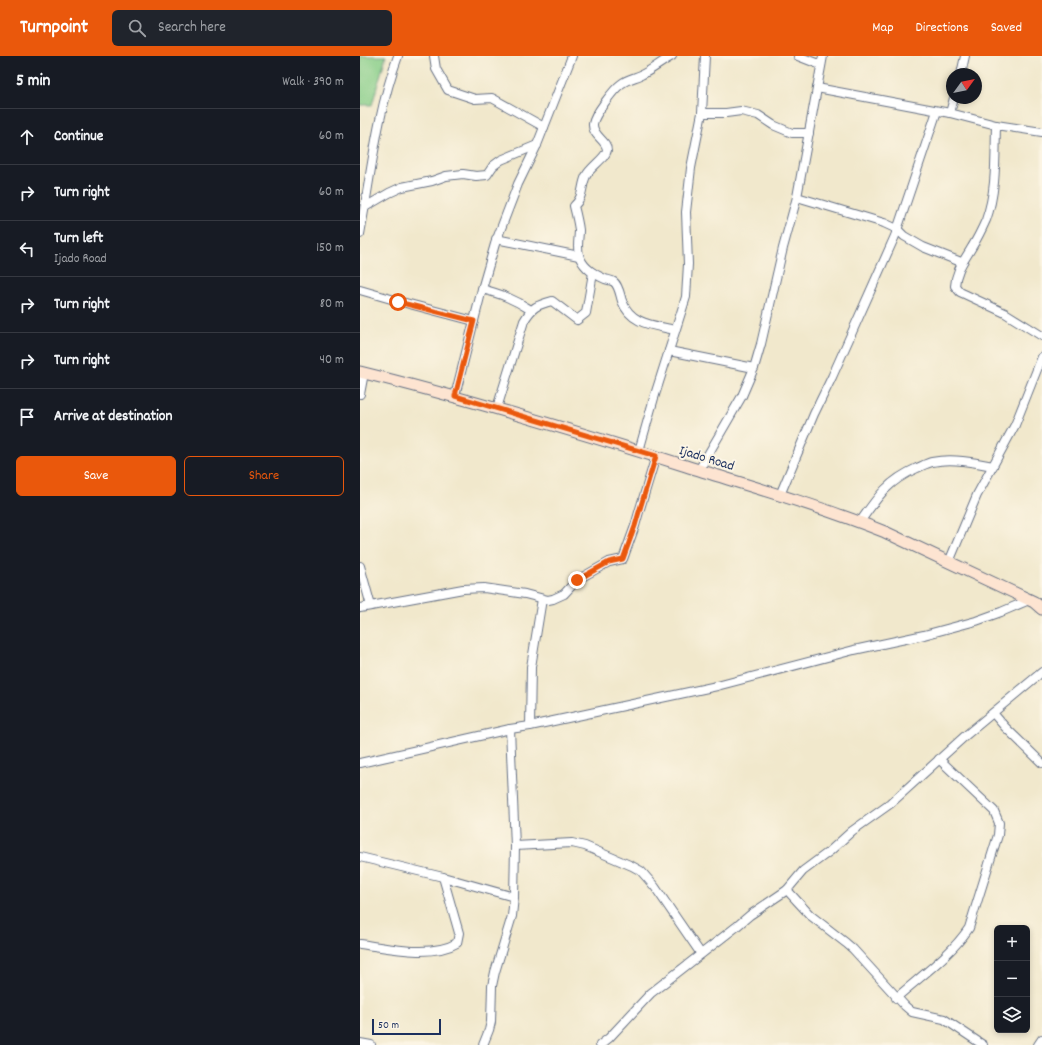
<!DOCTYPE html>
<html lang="en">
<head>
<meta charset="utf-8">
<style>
	body { margin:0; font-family:Dekko,sans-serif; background:#20242c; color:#f1f3f6 }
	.controls { position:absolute; right:12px; bottom:12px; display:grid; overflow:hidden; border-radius:6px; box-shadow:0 2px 6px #0003 }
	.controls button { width:36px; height:36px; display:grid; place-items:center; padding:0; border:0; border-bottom:1px solid #363941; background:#171b24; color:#f1f3f6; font:20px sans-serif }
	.compass { position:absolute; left:586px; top:12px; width:36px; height:36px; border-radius:50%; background:#171b24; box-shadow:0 2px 6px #0003; rotate:57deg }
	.scale { position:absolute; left:12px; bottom:10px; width:69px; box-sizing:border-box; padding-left:4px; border:2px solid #1b2f5e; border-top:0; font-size:11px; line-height:14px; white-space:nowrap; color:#1b2f5e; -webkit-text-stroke:3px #fcf5e5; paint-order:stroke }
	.stop { position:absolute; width:12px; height:12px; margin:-9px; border:3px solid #ea580c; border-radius:50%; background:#fff }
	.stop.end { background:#ea580c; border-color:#fff; box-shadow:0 1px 4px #0008 }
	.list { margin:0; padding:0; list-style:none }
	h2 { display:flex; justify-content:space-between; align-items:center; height:52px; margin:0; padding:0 16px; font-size:17px }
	h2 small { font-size:13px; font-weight:400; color:#9ea1a6 }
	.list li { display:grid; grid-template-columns:26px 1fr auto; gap:12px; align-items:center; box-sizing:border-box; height:56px; padding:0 16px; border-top:1px solid #363941 }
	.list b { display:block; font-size:15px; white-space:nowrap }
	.list p { margin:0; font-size:13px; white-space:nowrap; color:#9ea1a6 }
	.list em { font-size:13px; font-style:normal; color:#9ea1a6 }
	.actions { display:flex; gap:8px; padding:12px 16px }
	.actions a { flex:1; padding:9px 0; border:1px solid #ea580c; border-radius:6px; text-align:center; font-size:14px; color:#ea580c }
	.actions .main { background:#ea580c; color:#fff }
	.icon { flex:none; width:22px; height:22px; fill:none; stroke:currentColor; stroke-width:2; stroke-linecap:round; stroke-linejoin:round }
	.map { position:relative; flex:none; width:682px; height:989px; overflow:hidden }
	header { display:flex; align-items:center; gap:24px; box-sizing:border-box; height:56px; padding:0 20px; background:#ea580c; color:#fff }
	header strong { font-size:19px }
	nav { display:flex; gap:22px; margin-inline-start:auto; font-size:14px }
	.search { width:280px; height:36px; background:#20242c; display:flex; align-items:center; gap:10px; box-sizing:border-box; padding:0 14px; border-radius:6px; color:#9ea1a6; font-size:15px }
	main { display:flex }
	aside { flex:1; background:#171b24 }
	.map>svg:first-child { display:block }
	.green { fill:#86cd87; stroke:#507e72 }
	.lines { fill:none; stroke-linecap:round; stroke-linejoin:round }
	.street-casing { stroke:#667084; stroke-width:10 }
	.secondary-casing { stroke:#667084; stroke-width:13 }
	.street { stroke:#fff; stroke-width:8 }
	.secondary { stroke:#fde4d1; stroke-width:11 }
	.route { stroke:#ea580c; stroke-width:5 }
	.labels { text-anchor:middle; stroke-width:4; stroke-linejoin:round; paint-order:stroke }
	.street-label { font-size:14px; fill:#1b2f5e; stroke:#fcf5e5 }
</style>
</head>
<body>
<header>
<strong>Turnpoint</strong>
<div class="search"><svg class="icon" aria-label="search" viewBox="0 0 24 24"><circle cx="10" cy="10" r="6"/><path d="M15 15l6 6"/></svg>Search here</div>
<nav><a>Map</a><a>Directions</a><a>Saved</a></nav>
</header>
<main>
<aside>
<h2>5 min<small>Walk · 390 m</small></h2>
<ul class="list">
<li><svg class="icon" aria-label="ahead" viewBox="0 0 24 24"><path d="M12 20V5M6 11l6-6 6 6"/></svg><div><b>Continue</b></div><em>60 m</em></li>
<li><svg class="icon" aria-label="right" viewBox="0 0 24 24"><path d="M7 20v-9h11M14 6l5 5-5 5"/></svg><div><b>Turn right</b></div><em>60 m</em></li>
<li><svg class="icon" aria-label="left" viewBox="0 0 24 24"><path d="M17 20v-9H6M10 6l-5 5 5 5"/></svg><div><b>Turn left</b><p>Ijado Road</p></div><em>150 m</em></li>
<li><svg class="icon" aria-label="right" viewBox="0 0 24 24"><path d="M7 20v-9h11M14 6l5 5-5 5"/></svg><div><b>Turn right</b></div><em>80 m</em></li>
<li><svg class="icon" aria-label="right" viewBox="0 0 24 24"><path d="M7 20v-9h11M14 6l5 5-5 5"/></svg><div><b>Turn right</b></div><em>40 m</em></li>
<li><svg class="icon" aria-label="arrive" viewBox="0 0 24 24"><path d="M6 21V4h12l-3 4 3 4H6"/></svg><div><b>Arrive at destination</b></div></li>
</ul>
<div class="actions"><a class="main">Save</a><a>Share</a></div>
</aside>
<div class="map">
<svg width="682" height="989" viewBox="0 0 682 989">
	<rect width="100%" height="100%" fill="#fcf5e5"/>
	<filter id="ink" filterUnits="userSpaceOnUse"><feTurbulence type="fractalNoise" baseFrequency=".025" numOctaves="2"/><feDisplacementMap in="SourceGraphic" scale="8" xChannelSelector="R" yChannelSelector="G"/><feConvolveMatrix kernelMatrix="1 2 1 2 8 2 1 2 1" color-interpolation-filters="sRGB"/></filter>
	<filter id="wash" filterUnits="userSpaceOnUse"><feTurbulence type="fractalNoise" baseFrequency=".012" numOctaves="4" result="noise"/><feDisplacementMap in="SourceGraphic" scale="16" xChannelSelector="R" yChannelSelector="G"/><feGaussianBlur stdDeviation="0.9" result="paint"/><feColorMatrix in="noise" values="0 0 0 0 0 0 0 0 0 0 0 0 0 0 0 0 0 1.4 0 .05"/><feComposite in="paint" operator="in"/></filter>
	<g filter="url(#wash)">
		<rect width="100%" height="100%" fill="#f1e8cc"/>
		<polygon class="green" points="0,0 26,0 12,49 0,49"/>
	</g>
	<g filter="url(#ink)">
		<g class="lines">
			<defs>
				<g id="street">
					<polyline points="74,0 76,13 88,34 115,43 132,42 184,71"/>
					<path d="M312,0C301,6 292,14 281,19C274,22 267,23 261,28C254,33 234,59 233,68C232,80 247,84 247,94C246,102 230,111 226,120C221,130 224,141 214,150C216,158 218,166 219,174C219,183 216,193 220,202C225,213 234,218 245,223C248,224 251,224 254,226C259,230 260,239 262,245C271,269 294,269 315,274"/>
					<polyline points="438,0 461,9"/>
					<polyline points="601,18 605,0"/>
					<polyline points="457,32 590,57 636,69 682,76"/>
					<polyline points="342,57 366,57 381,55 398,59 413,69 432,77 449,77"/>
					<polyline points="590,57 594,42"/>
					<path d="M636,69C635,100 637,134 626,164C622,173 617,183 612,191C604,205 596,214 595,230L600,236L645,257L682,280"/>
					<polyline points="437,141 524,167 537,173 544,180 563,191 601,206"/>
					<polyline points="5,151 29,137 42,131 72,125 86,120 103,118 116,120 127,119 133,110 141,104 177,89"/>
					<path d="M0,178C11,118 17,57 38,0"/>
					<polyline points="136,183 219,200"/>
					<path d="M122,233C141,238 154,243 171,254"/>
					<polyline points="0,234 38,245 114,265"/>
					<polyline points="309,295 394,312"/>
					<polyline points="0,338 4,317"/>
					<polyline points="95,340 122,233 135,188 158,128 177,89 212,0"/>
					<path d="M137,352L164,265C172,251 177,249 192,245L217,264L226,257L233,217"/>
					<polyline points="279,395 294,342 326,241 328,208 326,156 331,112 342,57 345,0"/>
					<polyline points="339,414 382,340 394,312 401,288 423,192 437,141 463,0"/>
					<polyline points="420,439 454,358 472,321 535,180 577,55"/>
					<path d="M500,466C518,440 528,425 557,412C562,410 567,407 572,406C592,402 613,406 633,410"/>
					<polyline points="589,506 617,439 655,369 682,301"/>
					<polyline points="0,510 11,550"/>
					<polyline points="0,552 103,533 124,532 165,538 188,544 193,543 204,538 217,524 249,506 263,503 275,470 279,456 296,400"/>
					<polyline points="633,657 645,671 682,707"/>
					<polyline points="170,670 171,611 182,543"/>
					<polyline points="0,707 150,673 170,670 357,630 494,594 564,579 616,565 641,556 669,544"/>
					<polyline points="155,790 212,787 225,790 272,810 281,815 295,831 341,898"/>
					<polyline points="0,801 83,821 154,841"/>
					<polyline points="427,834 450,859 486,887 493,893 545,950 552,956 584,963 623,989"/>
					<path d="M0,888C29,892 71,902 97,887L99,877L83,821"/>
					<path d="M536,942C561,920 591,899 609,872L638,779L639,767L634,755L579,703"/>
					<polyline points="0,987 11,989"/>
					<polyline points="123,989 129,974 131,966 132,930 135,916 152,860 154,841 155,790 150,673"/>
					<polyline points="240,989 249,982 291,937 376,871 390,859 427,834 443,815 470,795 492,775 530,748 605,680 682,616"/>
					<polyline points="678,989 682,983"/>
				</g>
				<path id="secondary" d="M0,316C110,343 218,376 326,410C393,431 460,450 525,476L674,546L682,553"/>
			</defs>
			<use href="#street" class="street-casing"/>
			<use href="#secondary" class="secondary-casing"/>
			<use href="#street" class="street"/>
			<use href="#secondary" class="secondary"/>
		</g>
	</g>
	<g class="lines" filter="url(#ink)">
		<polyline class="route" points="38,246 114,265 95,340 296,400 279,456 275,470 263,503 249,506 217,524"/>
	</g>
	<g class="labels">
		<g class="street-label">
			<text transform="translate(347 401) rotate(17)" y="5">Ijado Road</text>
		</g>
	</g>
</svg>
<div class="controls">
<button>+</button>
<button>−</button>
<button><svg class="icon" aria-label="layers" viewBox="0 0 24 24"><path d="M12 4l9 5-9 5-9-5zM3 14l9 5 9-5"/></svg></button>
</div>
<svg class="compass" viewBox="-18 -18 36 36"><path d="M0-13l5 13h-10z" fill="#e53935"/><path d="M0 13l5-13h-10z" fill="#9ea1a6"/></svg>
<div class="scale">50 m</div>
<div class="stop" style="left:38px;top:246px"></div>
<div class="stop end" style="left:217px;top:524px"></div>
</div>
</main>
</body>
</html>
